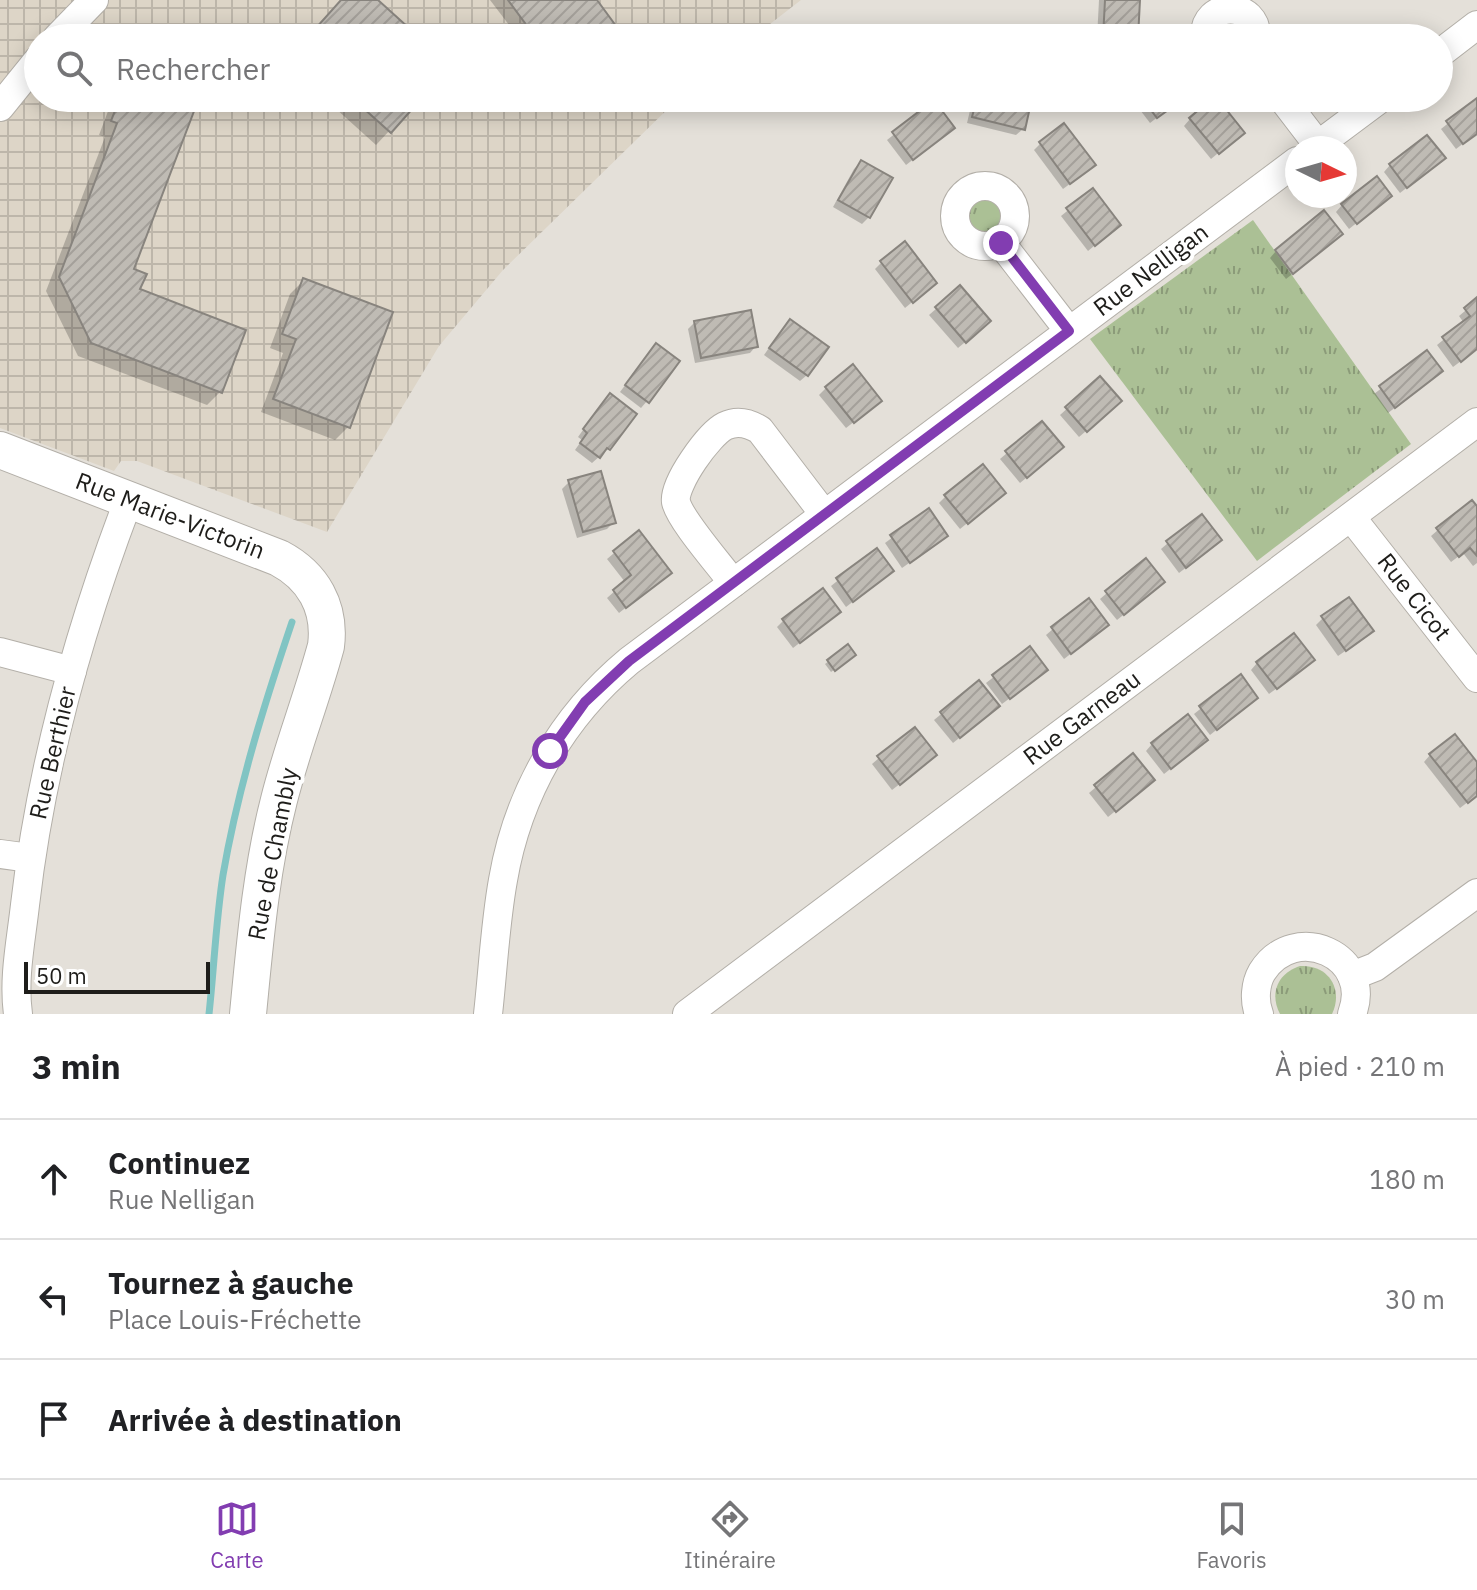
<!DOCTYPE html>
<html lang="fr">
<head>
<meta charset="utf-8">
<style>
	body { margin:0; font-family:"IBM Plex Sans",sans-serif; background:#f2f2f2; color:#202124 }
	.compass { position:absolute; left:1285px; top:136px; width:72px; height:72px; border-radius:50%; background:#fff; box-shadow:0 4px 20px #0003; rotate:95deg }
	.scale { position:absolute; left:24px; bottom:20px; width:186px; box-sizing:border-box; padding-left:8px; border:4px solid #1e1d1a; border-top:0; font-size:22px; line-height:28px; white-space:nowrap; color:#1e1d1a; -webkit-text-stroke:6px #fff; paint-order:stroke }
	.stop { position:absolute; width:24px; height:24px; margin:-18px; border:6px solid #823db1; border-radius:50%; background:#fff }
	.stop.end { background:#823db1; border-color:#fff; box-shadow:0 2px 8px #0008 }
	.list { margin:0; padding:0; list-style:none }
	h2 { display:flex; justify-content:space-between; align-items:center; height:104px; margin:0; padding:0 32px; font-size:34px }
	h2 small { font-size:26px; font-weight:400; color:#757577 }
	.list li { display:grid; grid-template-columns:52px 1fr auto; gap:24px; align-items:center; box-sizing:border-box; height:120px; padding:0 32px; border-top:2px solid #e0e0e0 }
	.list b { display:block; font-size:30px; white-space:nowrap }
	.list p { margin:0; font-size:26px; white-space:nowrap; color:#757577 }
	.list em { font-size:26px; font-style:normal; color:#757577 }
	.icon { flex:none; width:44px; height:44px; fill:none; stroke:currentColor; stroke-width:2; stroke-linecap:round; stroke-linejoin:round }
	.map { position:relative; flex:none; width:1477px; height:1014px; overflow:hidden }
	.search { position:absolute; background:#fff; box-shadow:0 4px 20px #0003; left:24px; right:24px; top:24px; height:88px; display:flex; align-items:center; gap:20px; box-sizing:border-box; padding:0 28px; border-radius:44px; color:#757577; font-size:30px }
	.sheet { height:464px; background:#fff }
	nav { display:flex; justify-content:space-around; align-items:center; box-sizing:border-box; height:112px; border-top:2px solid #e0e0e0; background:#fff; font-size:22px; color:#757577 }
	nav a { display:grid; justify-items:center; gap:4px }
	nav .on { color:#823db1 }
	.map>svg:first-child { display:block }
	.industrial { fill:url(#industrial-grid) }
	.grass { fill:url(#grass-tufts) }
	.shadow { fill:#0003 }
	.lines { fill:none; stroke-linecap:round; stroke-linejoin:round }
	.stream { stroke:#81c4c3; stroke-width:7 }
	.building { fill:url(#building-hatch); stroke:#88847e; stroke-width:2 }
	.minor-casing { stroke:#b3afa8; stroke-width:30 }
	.tertiary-casing { stroke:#b3afa8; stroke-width:38 }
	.minor { stroke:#fff; stroke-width:28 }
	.tertiary { stroke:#fff; stroke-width:36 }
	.route { stroke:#823db1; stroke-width:10 }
	.labels { text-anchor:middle; stroke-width:8; stroke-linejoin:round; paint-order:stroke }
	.street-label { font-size:24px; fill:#1e1d1a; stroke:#fff }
</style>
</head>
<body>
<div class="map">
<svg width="1477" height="1014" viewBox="0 0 1477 1014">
	<defs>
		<pattern id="industrial-grid" width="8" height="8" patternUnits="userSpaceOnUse" patternTransform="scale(2)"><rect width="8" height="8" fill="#ddd5c7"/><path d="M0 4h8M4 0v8" fill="none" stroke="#bdb6aa"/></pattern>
		<pattern id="grass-tufts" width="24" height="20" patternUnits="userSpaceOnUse" patternTransform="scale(2)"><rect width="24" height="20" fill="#abc095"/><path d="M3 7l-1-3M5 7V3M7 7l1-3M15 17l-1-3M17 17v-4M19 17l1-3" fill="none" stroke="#8b9b79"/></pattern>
		<pattern id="building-hatch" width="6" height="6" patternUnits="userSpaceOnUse" patternTransform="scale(2)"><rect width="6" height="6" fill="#bfbbb4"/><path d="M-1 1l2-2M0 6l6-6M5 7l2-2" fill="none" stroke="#a4a09a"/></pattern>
	</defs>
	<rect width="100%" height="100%" fill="#e4e0d9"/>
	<polygon class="industrial" points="0,0 801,0 752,38 38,38 38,98 679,98 503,270 439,346 327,532 137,461 121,461 114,471 0,428"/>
	<g class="grass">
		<circle cx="985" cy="215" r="20"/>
		<polygon points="1253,220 1411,444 1257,561 1090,339"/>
		<path d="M1300,966C1328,964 1344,989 1332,1014H1280C1269,993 1278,973 1300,966Z"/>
	</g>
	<g class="shadow">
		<polygon points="490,0 594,0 616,30 608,38 519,38"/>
		<polygon points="1099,0 1138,0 1136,38 1097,38"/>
		<polygon points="113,98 196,98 131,270 138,291 220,392 207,405 78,356 46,291 105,137 99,135"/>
		<polygon points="324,98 420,98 376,145"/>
		<polygon points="973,98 1027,98 1023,129 1016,135 967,123"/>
		<polygon points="1131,98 1178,98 1172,106 1150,123"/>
		<polygon points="1477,100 1477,133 1456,149 1441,129"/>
		<polygon points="934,103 946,134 906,165 887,140"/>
		<polygon points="1190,119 1235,139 1211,159 1184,126"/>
		<polygon points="1040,144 1087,171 1063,189 1034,150"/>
		<polygon points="861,162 869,217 862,224 833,207 854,169"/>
		<polygon points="1437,164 1400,193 1384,172 1390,165"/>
		<polygon points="1092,191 1112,231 1088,251 1061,216"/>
		<polygon points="1383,202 1349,229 1336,212 1342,205"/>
		<polygon points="1334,241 1286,279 1270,258 1276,251"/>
		<polygon points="882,262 928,289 905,308 875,269"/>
		<polygon points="304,280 348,427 335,440 261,412 283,353 270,348 290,294"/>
		<polygon points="960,288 982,328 958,348 929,315"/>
		<polygon points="1477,301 1477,349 1453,367 1437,345 1464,323 1459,316"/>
		<polygon points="695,322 756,346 750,353 695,363 688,329"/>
		<polygon points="783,328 807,375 800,381 764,355"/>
		<polygon points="650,352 647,401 641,408 620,392"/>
		<polygon points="1427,353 1434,378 1388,413 1374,394"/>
		<polygon points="1100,379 1113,408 1079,437 1060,415"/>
		<polygon points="826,388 873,407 846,428 819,395"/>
		<polygon points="603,402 608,449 592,463 575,450 582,440 578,437"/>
		<polygon points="1007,453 1055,454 1020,483 1000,459"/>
		<polygon points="569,482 614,522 607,529 577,538 562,489"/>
		<polygon points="946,496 997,499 960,529 939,503"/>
		<polygon points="1477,509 1477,563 1473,566 1463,553 1451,562 1431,536 1438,530"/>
		<polygon points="929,510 939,542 902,568 885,543"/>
		<polygon points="638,533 662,579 619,613 607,598 625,582 607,559"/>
		<polygon points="1168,543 1213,547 1179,573 1161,549"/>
		<polygon points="876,550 885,577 846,607 831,586"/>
		<polygon points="1156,589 1117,620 1100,599 1107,593"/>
		<polygon points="832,618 793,648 777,627 784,620"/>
		<polygon points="1323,618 1364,638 1338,656 1316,625"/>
		<polygon points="1053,629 1100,631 1064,659 1046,635"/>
		<polygon points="848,647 851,658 831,672 825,664"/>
		<polygon points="1030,649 1039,676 1002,704 986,683"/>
		<polygon points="1257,663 1306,667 1269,694 1251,670"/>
		<polygon points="1240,677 1249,704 1210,735 1194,714"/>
		<polygon points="979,683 991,712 953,743 934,720"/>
		<polygon points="1152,744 1199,746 1164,774 1146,751"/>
		<polygon points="1430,755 1477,765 1477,795 1460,808 1424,762"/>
		<polygon points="1133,756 1146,786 1108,817 1089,793"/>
		<polygon points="879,758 928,762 892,790 872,764"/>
	</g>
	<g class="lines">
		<path class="stream" d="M209,1014C214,968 216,920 223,875C238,788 264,705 292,622"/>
	</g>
	<g class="building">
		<polygon points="341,0 378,0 420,38 307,38"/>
		<polygon points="508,0 597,0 619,30 608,38 536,38"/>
		<polygon points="1105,0 1140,0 1138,38 1103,38"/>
		<polygon points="120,98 199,98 134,269 147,274 140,289 246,330 222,393 91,343 59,277 117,123 111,121"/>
		<polygon points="352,98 422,98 391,133"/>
		<polygon points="977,98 1032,98 1025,130 972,117"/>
		<polygon points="1142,98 1180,98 1182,100 1157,118"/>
		<polygon points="1213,98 1217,98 1245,133 1219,154 1189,118"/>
		<polygon points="1477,98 1477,134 1463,144 1446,121"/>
		<polygon points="934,100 955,128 913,160 892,132"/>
		<polygon points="1064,123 1096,165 1070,184 1039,142"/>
		<polygon points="1427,135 1446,158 1407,188 1389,164"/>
		<polygon points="861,160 893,178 870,218 838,200"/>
		<polygon points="1377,176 1392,196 1357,224 1341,204"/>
		<polygon points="1093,188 1121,225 1095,246 1066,208"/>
		<polygon points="1324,210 1343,234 1293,274 1275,250"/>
		<polygon points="905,241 937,283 913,303 880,261"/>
		<polygon points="303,278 393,312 350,428 273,399 296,339 282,334"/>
		<polygon points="960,285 991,321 966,343 935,307"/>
		<polygon points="1477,297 1477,349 1461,362 1442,337 1470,316 1464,308"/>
		<polygon points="751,310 758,347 701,358 694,321"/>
		<polygon points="790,319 829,347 808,376 769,348"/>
		<polygon points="656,343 680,361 649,403 625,385"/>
		<polygon points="1427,350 1443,371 1395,408 1379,386"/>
		<polygon points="853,364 882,401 854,423 825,387"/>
		<polygon points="1100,376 1122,401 1087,432 1065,407"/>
		<polygon points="610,393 637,414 610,450 607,448 600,458 580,443 587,433 583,429"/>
		<polygon points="1042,421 1064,447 1027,478 1005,451"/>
		<polygon points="983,464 1006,493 968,524 944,495"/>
		<polygon points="601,471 616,523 583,532 568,480"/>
		<polygon points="1472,500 1477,506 1477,556 1470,548 1459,557 1436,528"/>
		<polygon points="929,508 948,536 910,563 890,535"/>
		<polygon points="1202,514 1222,540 1186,568 1166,541"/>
		<polygon points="639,530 672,573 626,608 613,590 631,575 613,551"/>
		<polygon points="877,548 894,571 853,602 836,578"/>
		<polygon points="1146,558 1165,582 1124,615 1105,591"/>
		<polygon points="823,588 841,612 800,643 782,619"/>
		<polygon points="1349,597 1374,631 1346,651 1321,616"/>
		<polygon points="1089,598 1109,625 1071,654 1051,627"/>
		<polygon points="1294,633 1315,660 1277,689 1256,662"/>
		<polygon points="848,644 856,655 835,671 827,660"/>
		<polygon points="1030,646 1048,670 1010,699 992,675"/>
		<polygon points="1241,674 1258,698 1217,730 1199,706"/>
		<polygon points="979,680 1000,706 960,738 940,712"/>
		<polygon points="1188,714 1208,740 1171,769 1151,743"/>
		<polygon points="915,727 937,755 900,785 877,756"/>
		<polygon points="1455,734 1477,762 1477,796 1468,803 1429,754"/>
		<polygon points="1133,753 1155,780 1116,812 1094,785"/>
	</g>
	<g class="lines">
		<defs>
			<g id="minor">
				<polyline points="57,38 94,0"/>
				<path d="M1205,38C1202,0 1259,0 1256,38"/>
				<polyline points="1439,54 1477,25"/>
				<polyline points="1282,98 1318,145"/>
				<polyline points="0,107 38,60"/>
				<polyline points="1314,148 1381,98"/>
				<circle cx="985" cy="216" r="30"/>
				<polyline points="1001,243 1069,331"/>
				<polyline points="1351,517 1477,678"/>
				<path d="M733,583C720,565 680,520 676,502C673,484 709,434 725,426C737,420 749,423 760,430L824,514"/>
				<polyline points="0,652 72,671"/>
				<polyline points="0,854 30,858"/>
				<polyline points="1352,976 1375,967 1477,893"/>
				<path d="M18,1014C13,978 21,941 25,905C41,766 79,630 129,499"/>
				<path d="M488,1014C493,970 495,924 503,880C518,793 562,717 629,661L1297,161"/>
				<polyline points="687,1014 1477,422"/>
				<path d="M1259,1014C1254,1001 1255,984 1262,972C1295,920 1374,956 1352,1014"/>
			</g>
			<path id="tertiary" d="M0,450L279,558C313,576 331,607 326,646C312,698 292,748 279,800C261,870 255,942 248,1014"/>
		</defs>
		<use href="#minor" class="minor-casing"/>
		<use href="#tertiary" class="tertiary-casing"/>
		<use href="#minor" class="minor"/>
		<use href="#tertiary" class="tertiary"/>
	</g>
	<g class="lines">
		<polyline class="route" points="550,751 585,702 629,661 1069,331 1001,243"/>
	</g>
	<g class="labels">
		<g class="street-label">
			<text transform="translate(1151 270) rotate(-37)" y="8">Rue Nelligan</text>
			<text transform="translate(170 516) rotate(21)" y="8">Rue Marie-Victorin</text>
			<text transform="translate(1414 597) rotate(52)" y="8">Rue Cicot</text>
			<text transform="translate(1082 718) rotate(-37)" y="8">Rue Garneau</text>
			<text transform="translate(53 753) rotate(-77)" y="8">Rue Berthier</text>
			<text transform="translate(273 854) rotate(-79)" y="8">Rue de Chambly</text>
		</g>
	</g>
</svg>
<svg class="compass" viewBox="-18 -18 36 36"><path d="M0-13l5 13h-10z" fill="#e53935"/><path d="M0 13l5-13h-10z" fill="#757577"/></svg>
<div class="scale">50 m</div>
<div class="stop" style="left:550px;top:751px"></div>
<div class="stop end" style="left:1001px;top:243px"></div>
<div class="search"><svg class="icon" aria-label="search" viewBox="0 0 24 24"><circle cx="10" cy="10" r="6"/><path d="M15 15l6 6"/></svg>Rechercher</div>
</div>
<section class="sheet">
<h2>3 min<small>À pied · 210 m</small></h2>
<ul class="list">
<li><svg class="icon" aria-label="ahead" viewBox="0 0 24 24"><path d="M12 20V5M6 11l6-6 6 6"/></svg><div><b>Continuez</b><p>Rue Nelligan</p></div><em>180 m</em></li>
<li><svg class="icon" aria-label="left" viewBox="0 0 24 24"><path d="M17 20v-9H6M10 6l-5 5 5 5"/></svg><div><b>Tournez à gauche</b><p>Place Louis-Fréchette</p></div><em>30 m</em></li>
<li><svg class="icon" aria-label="arrive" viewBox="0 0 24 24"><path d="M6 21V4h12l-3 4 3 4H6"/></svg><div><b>Arrivée à destination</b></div></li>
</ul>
</section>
<nav>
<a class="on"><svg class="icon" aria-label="map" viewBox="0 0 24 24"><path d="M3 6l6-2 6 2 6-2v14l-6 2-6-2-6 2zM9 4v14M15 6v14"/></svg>Carte</a>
<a><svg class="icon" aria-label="directions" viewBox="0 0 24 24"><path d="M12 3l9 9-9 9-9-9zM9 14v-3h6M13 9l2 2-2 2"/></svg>Itinéraire</a>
<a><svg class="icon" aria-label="saved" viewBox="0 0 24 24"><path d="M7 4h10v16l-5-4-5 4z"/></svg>Favoris</a>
</nav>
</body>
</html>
